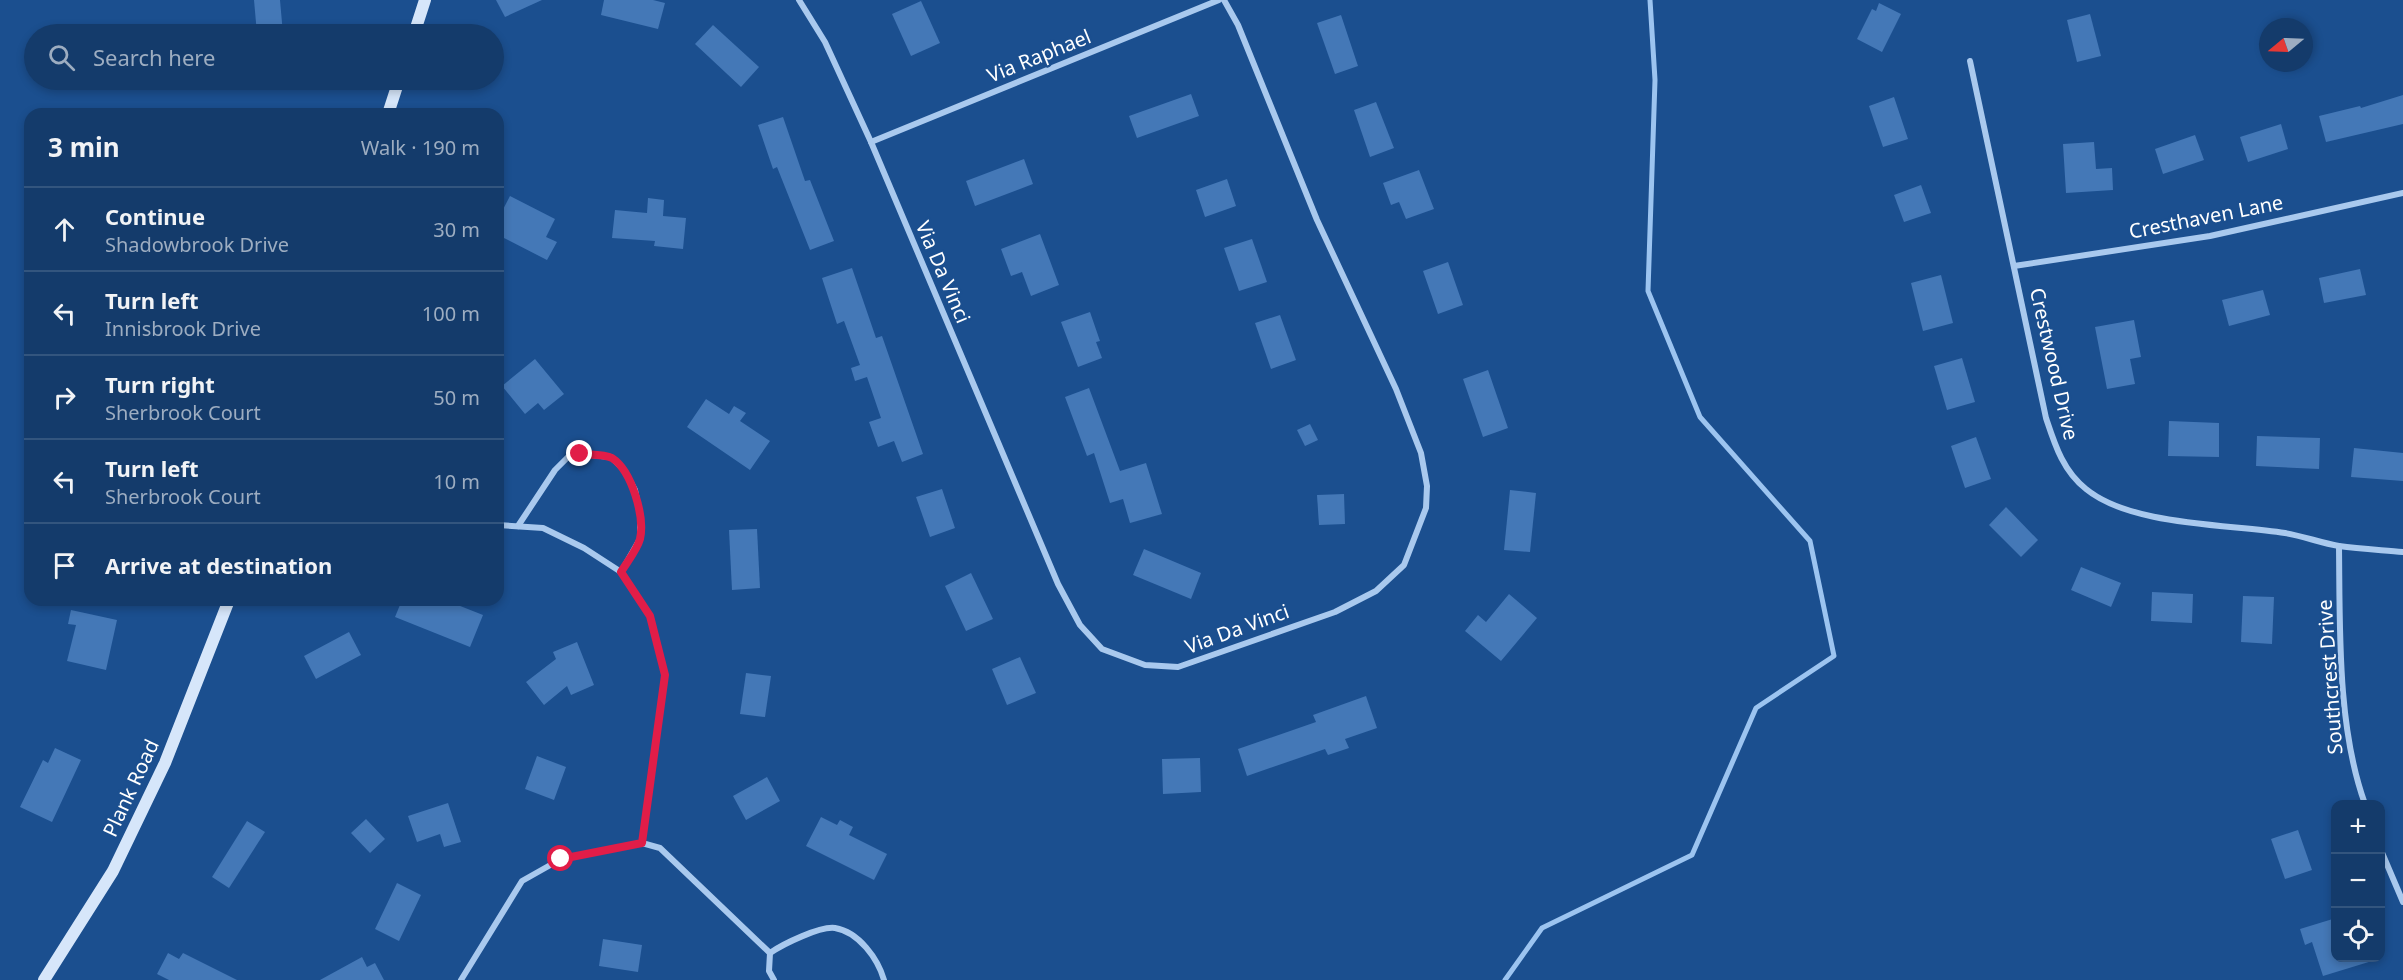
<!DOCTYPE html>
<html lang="en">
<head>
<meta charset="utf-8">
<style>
	body { margin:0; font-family:"Noto Sans",sans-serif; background:#1d4271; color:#f1f3f6 }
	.controls { position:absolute; right:18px; bottom:18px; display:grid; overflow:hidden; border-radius:12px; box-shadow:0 3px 9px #0003 }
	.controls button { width:54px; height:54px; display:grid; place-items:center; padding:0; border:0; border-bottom:2px solid #33557e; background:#143b6b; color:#f1f3f6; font:30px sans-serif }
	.compass { position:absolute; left:2259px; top:18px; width:54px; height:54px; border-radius:50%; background:#143b6b; box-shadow:0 3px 9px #0003; rotate:251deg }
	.stop { position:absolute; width:18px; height:18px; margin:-14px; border:4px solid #e11d48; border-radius:50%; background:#fff }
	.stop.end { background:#e11d48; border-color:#fff; box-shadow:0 2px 6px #0008 }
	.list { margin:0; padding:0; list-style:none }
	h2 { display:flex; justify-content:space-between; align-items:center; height:78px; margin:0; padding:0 24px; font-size:26px }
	h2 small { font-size:20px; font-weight:400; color:#9dadc1 }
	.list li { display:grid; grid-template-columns:39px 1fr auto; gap:18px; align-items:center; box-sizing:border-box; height:84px; padding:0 24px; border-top:2px solid #33557e }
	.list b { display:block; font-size:22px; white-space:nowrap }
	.list p { margin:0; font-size:20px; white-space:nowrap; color:#9dadc1 }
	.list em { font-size:20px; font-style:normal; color:#9dadc1 }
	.icon { flex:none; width:33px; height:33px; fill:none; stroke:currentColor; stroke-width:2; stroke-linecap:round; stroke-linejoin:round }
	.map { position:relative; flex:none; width:2403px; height:980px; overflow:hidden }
	.search { position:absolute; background:#143b6b; box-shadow:0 3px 9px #0003; left:24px; top:24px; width:480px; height:66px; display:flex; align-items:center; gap:15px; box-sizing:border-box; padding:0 21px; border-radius:33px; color:#9dadc1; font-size:22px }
	.panel { position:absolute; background:#143b6b; box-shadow:0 3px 9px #0003; left:24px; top:108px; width:480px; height:498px; border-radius:18px }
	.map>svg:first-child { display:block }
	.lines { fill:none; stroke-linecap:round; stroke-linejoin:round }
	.stream { stroke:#9cc4f0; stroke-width:5 }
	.building { fill:#4478b7 }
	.street { stroke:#a9c9ee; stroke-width:6 }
	.secondary { stroke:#d6e6fa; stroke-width:12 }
	.route { stroke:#e11d48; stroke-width:8 }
	.labels { text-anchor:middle; stroke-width:4.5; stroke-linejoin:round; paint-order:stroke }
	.street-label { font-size:20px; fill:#fff; stroke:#1b4f8f }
</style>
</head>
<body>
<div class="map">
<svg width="2403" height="980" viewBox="0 0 2403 980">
	<rect width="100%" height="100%" fill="#1b4f8f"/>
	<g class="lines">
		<polyline class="stream" points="1505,980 1542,928 1692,855 1756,708 1834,656 1810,541 1700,417 1648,291 1655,80 1650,0"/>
	</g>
	<g class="building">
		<polygon points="254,0 280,0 283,34 257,34"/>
		<polygon points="496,0 542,0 505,17"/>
		<polygon points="604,0 653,0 665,3 658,29 601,15"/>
		<polygon points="921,1 940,43 911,56 892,14"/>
		<polygon points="1879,3 1901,14 1882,52 1857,39 1872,9 1876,11"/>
		<polygon points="2090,14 2101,56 2077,62 2067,20"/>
		<polygon points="1341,15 1358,66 1335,74 1317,23"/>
		<polygon points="713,25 759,67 741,87 695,44"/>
		<polygon points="1191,94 1199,116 1137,138 1129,116"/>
		<polygon points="2403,95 2403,124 2326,142 2319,116 2360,106 2361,108"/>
		<polygon points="1894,97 1908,139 1883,147 1869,106"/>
		<polygon points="1376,102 1394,148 1370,157 1354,110"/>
		<polygon points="783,117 805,181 810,180 834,241 810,250 777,167 773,169 758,125"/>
		<polygon points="2281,124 2288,149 2248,162 2240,137"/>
		<polygon points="2195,135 2204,160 2163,174 2155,149"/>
		<polygon points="2094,142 2096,169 2112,168 2113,190 2066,193 2063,144"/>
		<polygon points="1024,159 1033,184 975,206 966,181"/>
		<polygon points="1419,170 1434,209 1406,219 1399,202 1391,205 1383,183"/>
		<polygon points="1227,179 1236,206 1205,217 1196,190"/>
		<polygon points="1921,185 1931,213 1904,222 1894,195"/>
		<polygon points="510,196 555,219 546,237 557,242 547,260 498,235 498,219"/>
		<polygon points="648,198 664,200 663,216 686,218 683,249 654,246 655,241 612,238 615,210 647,213"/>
		<polygon points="1040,234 1059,285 1031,296 1022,272 1011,276 1001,249"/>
		<polygon points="1252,239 1267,282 1239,291 1224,248"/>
		<polygon points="1448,262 1463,305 1438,314 1423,271"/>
		<polygon points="852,268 876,338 882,336 923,454 902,462 894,441 878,447 869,422 881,418 867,377 855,381 851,368 860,365 844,321 837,324 822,278"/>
		<polygon points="2360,269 2366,295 2324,303 2319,278"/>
		<polygon points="1941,275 1953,323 1923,331 1911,283"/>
		<polygon points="2263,290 2270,315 2229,326 2222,300"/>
		<polygon points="1090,312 1100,341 1096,342 1102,358 1078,367 1061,322"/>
		<polygon points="1280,315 1296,360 1271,369 1255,323"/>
		<polygon points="2134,320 2141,357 2130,359 2135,384 2107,389 2095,327"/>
		<polygon points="1962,358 1975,402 1947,410 1934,366"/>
		<polygon points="535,359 564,394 544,410 538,403 525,414 502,386"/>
		<polygon points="1488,370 1508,428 1483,437 1463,379"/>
		<polygon points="1089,388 1120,471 1146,463 1162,514 1130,523 1123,499 1110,503 1094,453 1087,456 1065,397"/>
		<polygon points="706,399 729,414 734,406 746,413 740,421 770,441 750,470 687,427"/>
		<polygon points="2169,421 2219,423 2219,457 2168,456"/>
		<polygon points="1310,424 1318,440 1305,446 1297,430"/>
		<polygon points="2257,436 2320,438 2319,469 2256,466"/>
		<polygon points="1976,437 1991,479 1965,488 1951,446"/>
		<polygon points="2354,448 2403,453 2403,481 2351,477"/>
		<polygon points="942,489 955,528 930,537 916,497"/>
		<polygon points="1510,490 1536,493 1530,552 1504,550"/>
		<polygon points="1344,494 1345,524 1319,525 1317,495"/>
		<polygon points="2006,507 2038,540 2021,557 1989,525"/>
		<polygon points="757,529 760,588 732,590 729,530"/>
		<polygon points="1144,549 1201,573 1191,599 1133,575"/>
		<polygon points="2081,567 2121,583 2111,607 2071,590"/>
		<polygon points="971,573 993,619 966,631 945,586"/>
		<polygon points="2152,592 2193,594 2192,623 2151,621"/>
		<polygon points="1509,594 1537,618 1501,661 1465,631 1478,615 1486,622"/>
		<polygon points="2243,596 2274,597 2272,644 2241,642"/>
		<polygon points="402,600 445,600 483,615 470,647 395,617"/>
		<polygon points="71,610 117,620 106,670 67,661 76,625 68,624"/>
		<polygon points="349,632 361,655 316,679 304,656"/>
		<polygon points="577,642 594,685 571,695 567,686 544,705 526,682 556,659 553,652"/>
		<polygon points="1020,657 1036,693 1007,705 992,669"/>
		<polygon points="746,673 771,676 765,717 740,714"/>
		<polygon points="1366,696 1377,728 1345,739 1349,748 1328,755 1325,749 1247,776 1238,749 1316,722 1313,715"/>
		<polygon points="55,748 81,760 52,822 20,807 43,760 48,763"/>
		<polygon points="537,756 566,767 554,800 525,789"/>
		<polygon points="1200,758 1201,792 1163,794 1162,759"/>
		<polygon points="767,777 780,801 746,820 733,796"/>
		<polygon points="448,803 461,842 444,847 440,834 417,842 408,816"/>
		<polygon points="821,817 837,825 840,820 853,827 849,835 887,854 874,880 806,846"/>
		<polygon points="366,819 385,839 370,853 351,833"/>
		<polygon points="247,821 265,832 229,888 212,877"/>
		<polygon points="2298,830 2312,870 2285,879 2271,839"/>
		<polygon points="397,883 421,895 399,941 375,929"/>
		<polygon points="2336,918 2336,957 2372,957 2372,961 2323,976 2312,942 2305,945 2300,929"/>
		<polygon points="603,939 642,945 638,972 599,966"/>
		<polygon points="168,953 179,959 183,953 237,980 169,980 157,974"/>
		<polygon points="362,957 367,967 375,963 384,980 320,980"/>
	</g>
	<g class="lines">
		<g class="street">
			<polyline points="799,0 825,42 871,142 1058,584 1080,625 1102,649 1145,665 1178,667 1335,612 1376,591 1404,565 1426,508 1427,486 1421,453 1396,389 1317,220 1238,25 1224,0"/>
			<path d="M1970,61L2046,418C2055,445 2063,471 2086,489C2131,526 2229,524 2285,533C2303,536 2321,543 2339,546C2360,549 2382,550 2403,552"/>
			<polyline points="871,142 1219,0"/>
			<polyline points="2014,266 2210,236 2403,193"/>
			<polyline points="498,525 543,528 584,548 621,572 650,616 665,675 642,843"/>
			<polyline points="518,526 555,470 568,457 580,454 611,457 624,470 635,490 640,514 640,539 621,572"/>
			<path d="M2339,546C2340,628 2337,727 2365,804"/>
			<polyline points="2380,848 2403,902"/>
			<polyline points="461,980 522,881 561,859 642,843 660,848 770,953"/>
			<path d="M774,980L769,971L770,953C783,944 820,926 835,928C859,932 878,959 884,980"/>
		</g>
		<g class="secondary">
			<polyline points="414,34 425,0"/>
			<polyline points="388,114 399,80"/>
			<polyline points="44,980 113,871 165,763 229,600"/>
		</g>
	</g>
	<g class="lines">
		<path class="route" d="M561,859L642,843L665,675L650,616L621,572C627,562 637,550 640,539C645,517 632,471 612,458C604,454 589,455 580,454"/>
	</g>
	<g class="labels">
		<g class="street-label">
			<text transform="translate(1039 56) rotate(-22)" y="7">Via Raphael</text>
			<text transform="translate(2206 217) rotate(-11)" y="7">Cresthaven Lane</text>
			<text transform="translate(943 272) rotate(67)" y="7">Via Da Vinci</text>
			<text transform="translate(2054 364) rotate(77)" y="7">Crestwood Drive</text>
			<text transform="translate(1237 629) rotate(-20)" y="7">Via Da Vinci</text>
			<text transform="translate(2330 677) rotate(-94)" y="7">Southcrest Drive</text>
			<text transform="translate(131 788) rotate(-65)" y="7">Plank Road</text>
		</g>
	</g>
</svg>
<div class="controls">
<button>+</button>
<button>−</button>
<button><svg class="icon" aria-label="locate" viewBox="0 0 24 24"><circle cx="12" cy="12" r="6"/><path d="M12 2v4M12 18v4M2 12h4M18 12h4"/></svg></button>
</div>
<svg class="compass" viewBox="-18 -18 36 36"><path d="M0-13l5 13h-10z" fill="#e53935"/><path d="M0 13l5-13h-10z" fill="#9dadc1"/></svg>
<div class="stop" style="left:561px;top:859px"></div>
<div class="stop end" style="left:580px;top:454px"></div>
<div class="search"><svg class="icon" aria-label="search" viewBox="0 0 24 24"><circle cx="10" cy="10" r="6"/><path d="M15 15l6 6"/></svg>Search here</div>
<section class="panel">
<h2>3 min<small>Walk · 190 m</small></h2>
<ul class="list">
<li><svg class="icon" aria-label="ahead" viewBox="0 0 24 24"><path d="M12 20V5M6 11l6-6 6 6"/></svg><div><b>Continue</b><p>Shadowbrook Drive</p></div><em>30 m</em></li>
<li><svg class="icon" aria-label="left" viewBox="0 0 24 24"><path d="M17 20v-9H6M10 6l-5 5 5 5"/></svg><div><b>Turn left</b><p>Innisbrook Drive</p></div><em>100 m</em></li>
<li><svg class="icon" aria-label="right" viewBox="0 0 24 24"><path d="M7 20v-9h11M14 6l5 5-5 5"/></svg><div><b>Turn right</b><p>Sherbrook Court</p></div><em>50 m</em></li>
<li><svg class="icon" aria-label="left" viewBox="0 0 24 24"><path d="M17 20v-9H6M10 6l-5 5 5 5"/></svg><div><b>Turn left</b><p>Sherbrook Court</p></div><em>10 m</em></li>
<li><svg class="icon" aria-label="arrive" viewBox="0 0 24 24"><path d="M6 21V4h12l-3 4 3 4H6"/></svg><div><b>Arrive at destination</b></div></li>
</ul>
</section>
</div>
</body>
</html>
